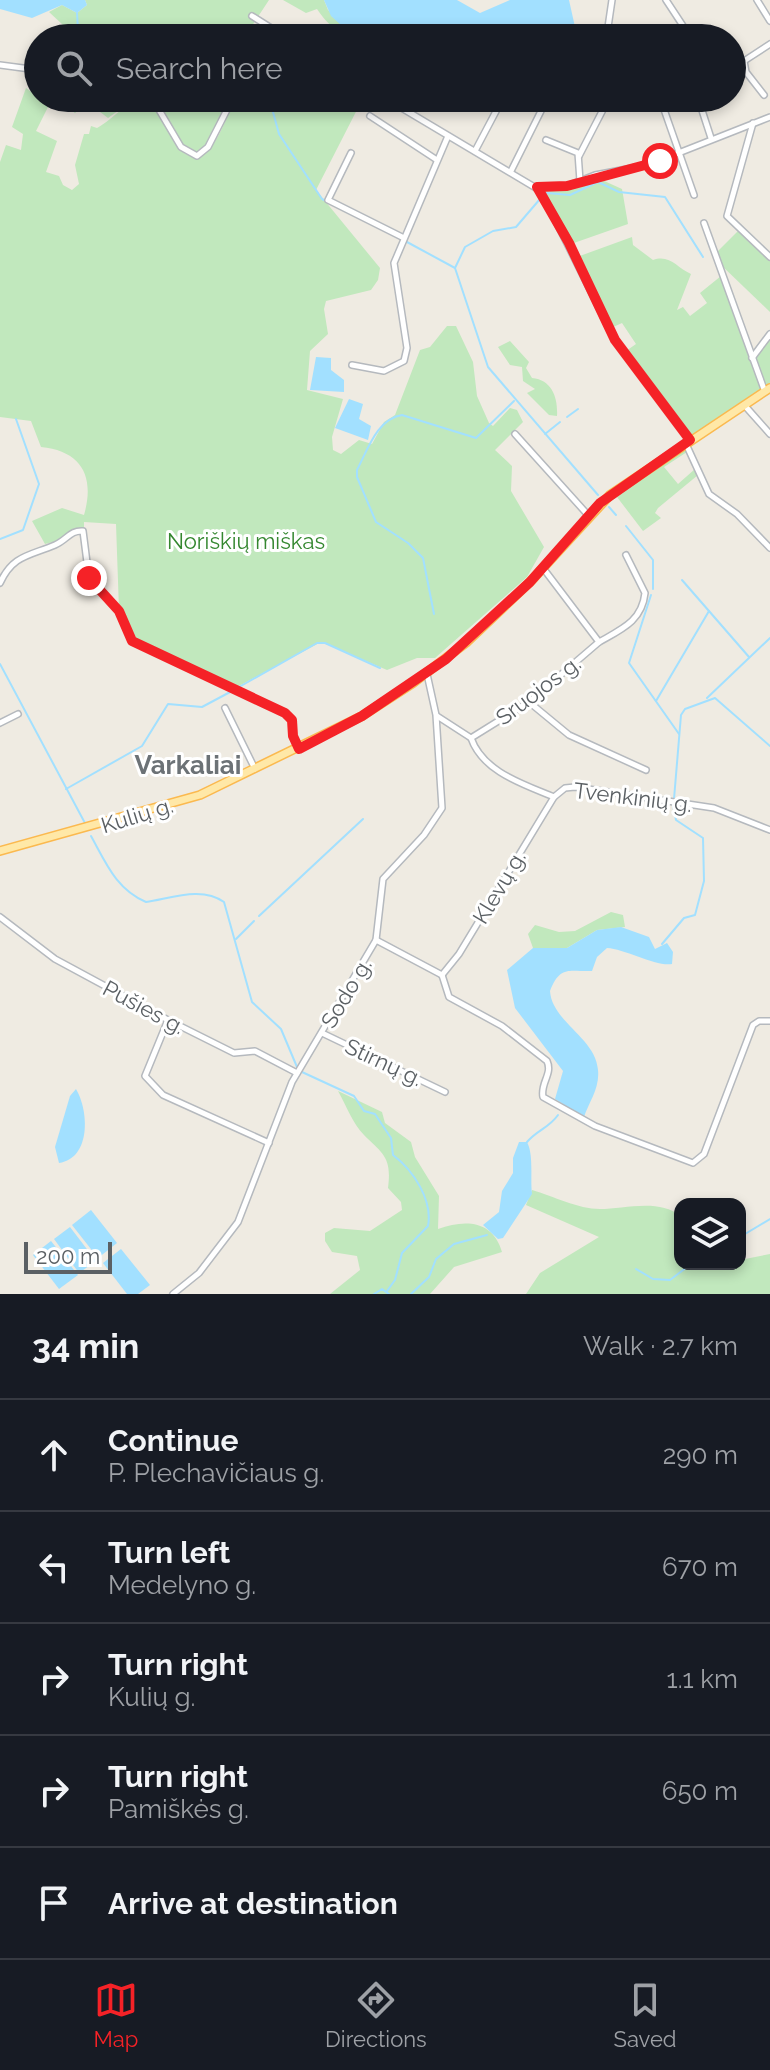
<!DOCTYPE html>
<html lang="en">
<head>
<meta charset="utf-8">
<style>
	body { margin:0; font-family:Raleway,sans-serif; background:#20242c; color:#f1f3f6 }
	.controls { position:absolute; right:24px; bottom:24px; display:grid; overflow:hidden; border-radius:16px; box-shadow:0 4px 12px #0003 }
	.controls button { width:72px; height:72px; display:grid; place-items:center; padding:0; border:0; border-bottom:2px solid #363941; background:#171b24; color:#f1f3f6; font:40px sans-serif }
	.scale { position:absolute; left:24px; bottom:20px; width:88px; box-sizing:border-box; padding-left:8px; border:4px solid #5b6064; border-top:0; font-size:22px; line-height:28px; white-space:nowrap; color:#5b6064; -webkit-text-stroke:6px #fff; paint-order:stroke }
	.stop { position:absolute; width:24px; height:24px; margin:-18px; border:6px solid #f52227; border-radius:50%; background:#fff }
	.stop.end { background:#f52227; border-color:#fff; box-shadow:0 2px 8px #0008 }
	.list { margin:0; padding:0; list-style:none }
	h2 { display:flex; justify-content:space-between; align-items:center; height:104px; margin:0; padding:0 32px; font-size:34px }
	h2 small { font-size:26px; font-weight:400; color:#9ea1a6 }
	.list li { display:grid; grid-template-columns:52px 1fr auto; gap:24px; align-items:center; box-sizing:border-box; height:112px; padding:0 32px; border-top:2px solid #363941 }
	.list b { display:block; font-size:30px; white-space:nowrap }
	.list p { margin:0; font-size:26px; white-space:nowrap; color:#9ea1a6 }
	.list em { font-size:26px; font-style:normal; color:#9ea1a6 }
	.icon { flex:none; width:44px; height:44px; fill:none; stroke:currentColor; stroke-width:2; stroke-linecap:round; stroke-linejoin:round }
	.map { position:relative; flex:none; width:770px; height:1294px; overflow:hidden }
	.search { position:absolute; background:#171b24; box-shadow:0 4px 12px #0003; left:24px; right:24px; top:24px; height:88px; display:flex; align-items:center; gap:20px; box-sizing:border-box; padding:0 28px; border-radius:44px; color:#9ea1a6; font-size:30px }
	.sheet { height:664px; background:#171b24 }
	nav { display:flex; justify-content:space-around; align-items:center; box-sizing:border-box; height:112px; border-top:2px solid #363941; background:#171b24; font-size:22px; color:#9ea1a6 }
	nav a { display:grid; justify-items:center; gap:4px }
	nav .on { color:#f52227 }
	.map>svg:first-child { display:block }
	.green { fill:#c1e8bd }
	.water { fill:#a2e0ff }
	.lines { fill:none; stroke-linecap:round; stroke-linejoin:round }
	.stream { stroke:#a2e0ff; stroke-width:2 }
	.minor-casing { stroke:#b5b9be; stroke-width:8 }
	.major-casing { stroke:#fbb94f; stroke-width:10 }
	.minor { stroke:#fff; stroke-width:5 }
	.major { stroke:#ffe8a7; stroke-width:7 }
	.route { stroke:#f52227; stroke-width:10 }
	.labels { text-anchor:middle; stroke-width:6; stroke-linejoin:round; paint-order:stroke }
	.park-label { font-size:22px; fill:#34872f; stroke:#fff }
	.street-label { font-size:22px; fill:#5b6064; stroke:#fff }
	.quarter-label { font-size:26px; font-weight:bold; fill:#6c7276; stroke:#fff }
</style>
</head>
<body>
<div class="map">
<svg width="770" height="1294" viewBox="0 0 770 1294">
	<rect width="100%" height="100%" fill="#efebe2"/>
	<g class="green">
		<polygon points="85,0 269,0 244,38 61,38 63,25 49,12 62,5 77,13 87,5"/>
		<path d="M283,0H324L328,10L346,27L362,24L374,38C348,38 332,32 317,9L306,13Z"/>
		<path d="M26,88L49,105L36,131L57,141L46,172L59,176L63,185L72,190L79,184L75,165L84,134H89L91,126L97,128C116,118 127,98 151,98L184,153C213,168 225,118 235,98H363L316,190L380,268L378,280L371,290L326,301L324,309L328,334L310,351L307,390L343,399L332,437L333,450L341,454L359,440L372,444L384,422L395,415L420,350L430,347L447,326H456L473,362L477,396L489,423L493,426L510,408L517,410L523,422L495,450L512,466L511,491L544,547L527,577L435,658H417L387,670L321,642L237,687L132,639L119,610L116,524L84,522V529L71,530L60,540L45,544L32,521L62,508L84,515C95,477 82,451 41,447L31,421L0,417V162L6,145L21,150L23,134L12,127Z"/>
		<polygon points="56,98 91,101 136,98 108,118 87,102 75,113"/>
		<polygon points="155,98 231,98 207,146 198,153 182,146"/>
		<polygon points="601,176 602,180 622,189 628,224 571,244 541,189 569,187"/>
		<polygon points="738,231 770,260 770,312 720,264 717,252"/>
		<path d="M632,237L633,245L653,260C670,254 677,268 691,274L677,310L683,307L690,316L707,303L700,293L721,276L751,361L770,336V384L695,435H689L626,351L636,344L622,323L611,328L577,257Z"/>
		<path d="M510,341L529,362L526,368L532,378C553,380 558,399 557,416L549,415L527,393L535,389L523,381L522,367L510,365L498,347Z"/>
		<polygon points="684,448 687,452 664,467 678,484 695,469 698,475 658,508 655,513 661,518 643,531 617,497 604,506 606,501"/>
		<polygon points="611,912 623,915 625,927 597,930 567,948 533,948 528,934 535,925 559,932 575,931"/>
		<path d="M338,1091L382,1112L385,1123L411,1142L415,1157L439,1196L438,1229C465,1219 493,1220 502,1252L454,1267L430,1294H330L360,1270L357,1256L332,1252L325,1241V1233L334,1228L370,1231L402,1210L401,1202L388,1188C392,1157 383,1154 364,1135C353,1124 346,1105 338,1091Z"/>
		<path d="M532,1190C553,1196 578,1209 600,1209C623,1209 660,1198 680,1216V1264H740V1260L770,1254V1294H526L540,1273L599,1237L526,1205Z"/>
	</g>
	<g class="water">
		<polygon points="0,0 85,0 87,5 77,13 62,5 32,18 0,9"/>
		<polygon points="324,0 457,0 480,13 510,0 569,0 575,27 569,38 374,38 362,24 342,26 331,16"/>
		<polygon points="316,357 331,358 331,370 344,380 344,392 310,390"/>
		<polygon points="349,399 363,404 359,419 371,426 368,440 335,428"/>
		<path d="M621,927L649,937L655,949L667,943L673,952L672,964C657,967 625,949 607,948L597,957L592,971C571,972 560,964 550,991C552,1022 596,1038 598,1070C600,1088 589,1102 584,1117L555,1099L563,1071L515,1008L507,970L533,948H567L597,930Z"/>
		<path d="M76,1089C89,1111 91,1158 59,1163L55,1147L70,1096Z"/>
		<path d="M519,1142H527C534,1155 530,1179 532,1194L503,1238L498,1239L483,1225L499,1212L502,1191L513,1173V1158Z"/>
		<polygon points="91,1210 117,1243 98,1258 72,1225"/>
		<polygon points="70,1227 96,1261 79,1273 54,1239"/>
		<polygon points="51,1241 78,1275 59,1289 33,1255"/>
		<polygon points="121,1249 150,1285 138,1294 127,1294 103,1263"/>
	</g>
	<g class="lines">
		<g class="stream">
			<polyline points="77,13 78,30"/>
			<polyline points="270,101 279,134 322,199 328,202"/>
			<polyline points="547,193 570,195 598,182 619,192 665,197 703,257"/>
			<polyline points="540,199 516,227 493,231 465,247 455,268 488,367 598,495"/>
			<polyline points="407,242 455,268"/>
			<polyline points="567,417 578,409"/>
			<polyline points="545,434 560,422"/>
			<polyline points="609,507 616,515"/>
			<polyline points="626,526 653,560 653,589"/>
			<polyline points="0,539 23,530 39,484 16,419"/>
			<polyline points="682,580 749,657"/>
			<polyline points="651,595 629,663 679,734"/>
			<path d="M434,614L423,558L408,543L376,522L357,477V470C368,449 377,419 402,415L476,438L514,401"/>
			<polyline points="0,664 86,825"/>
			<polyline points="239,687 317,643 325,643 380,668"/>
			<polyline points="707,698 770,638"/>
			<polyline points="656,701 709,611"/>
			<polyline points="66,789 142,746 168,704 202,707 232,691"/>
			<polyline points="674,799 681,715 685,709 715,698 770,746"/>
			<path d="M91,836C106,863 116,889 146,902C172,898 202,886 224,902L252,1002L281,1029L297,1067"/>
			<polyline points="259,916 363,819"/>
			<polyline points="236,939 254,921"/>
			<polyline points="662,944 684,918 695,915 704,881 703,838 676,820 673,805"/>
			<path d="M302,1072L354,1096L364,1111L375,1114L391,1138L393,1155C413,1170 433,1200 428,1226L402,1253L395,1280L387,1291"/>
			<path d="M527,1142C537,1130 549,1128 558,1115"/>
			<polyline points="740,1237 770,1219"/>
			<polyline points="636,1269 653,1279 670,1280 691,1264"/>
			<polyline points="374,1294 382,1289 389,1294"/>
			<polyline points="411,1294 429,1277 436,1259 454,1244 487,1235"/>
		</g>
		<defs>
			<g id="minor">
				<polyline points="612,0 607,34 628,38"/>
				<polyline points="666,0 691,38"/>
				<polyline points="757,0 770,21"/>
				<polyline points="252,16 287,38"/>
				<polyline points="732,59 744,61 770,44"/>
				<polyline points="744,61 746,72 764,95"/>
				<polyline points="0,65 38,70"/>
				<polyline points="152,98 181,147 197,156 208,147 233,98"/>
				<polyline points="385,98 541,191 615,340 690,440"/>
				<polyline points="660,98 694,195"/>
				<polyline points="698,98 711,138"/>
				<polyline points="370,116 437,160"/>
				<polyline points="753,123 727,216 770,257"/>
				<polyline points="546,140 578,153 580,181"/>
				<polyline points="475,151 503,98"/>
				<polyline points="351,153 328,200 404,238"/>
				<polyline points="579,156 609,98"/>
				<polyline points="511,171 541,111"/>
				<polyline points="537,187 567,186 595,175 648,165 770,117"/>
				<polyline points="704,223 765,392"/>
				<polyline points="752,358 770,334"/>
				<polyline points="352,365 384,371 404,361 407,348 394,263 448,136"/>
				<polyline points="746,407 770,434"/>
				<polyline points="515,434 588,515"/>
				<polyline points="686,444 709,494 737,514 770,548"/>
				<path d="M0,583C13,555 29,556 55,545C67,540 70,530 83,531L89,578L119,611L132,641L285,713L292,720L293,736L299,749"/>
				<path d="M599,642C622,629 642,621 645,593L626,555"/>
				<polyline points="529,702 569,735 646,770"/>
				<polyline points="225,708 255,769"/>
				<polyline points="437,716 471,738 529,702 599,642 543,568"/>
				<polyline points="0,723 18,714"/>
				<path d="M471,738C483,772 523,784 554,797L565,788L575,787L714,808L770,830"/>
				<polyline points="0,917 55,959 168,1020 234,1053 255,1051 297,1073"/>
				<polyline points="376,940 442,975"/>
				<path d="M442,975L449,997L502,1026L547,1061C553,1074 540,1083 543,1097L595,1126L693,1163L704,1154L753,1025L759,1021H770"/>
				<polyline points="442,975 459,954 554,797"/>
				<polyline points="168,1020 145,1076 163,1095 269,1143"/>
				<polyline points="322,1033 445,1092"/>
				<polyline points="173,1294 199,1273 238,1222 292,1082 376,940 383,879 424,835 442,808 436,715 427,674"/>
			</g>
			<polyline id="major" points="0,851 200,795 362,716 413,683 467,642 530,582 610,495 770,388"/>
		</defs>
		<use href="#minor" class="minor-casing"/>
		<use href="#major" class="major-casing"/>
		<use href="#minor" class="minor"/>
		<use href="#major" class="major"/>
	</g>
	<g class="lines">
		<polyline class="route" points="89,578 119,611 132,641 285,713 292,720 293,736 299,749 362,716 446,659 530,582 600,503 690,440 615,340 569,243 537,187 567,186 660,161"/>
	</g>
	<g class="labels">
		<g class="park-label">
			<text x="246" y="549">Noriškių miškas</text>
		</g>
		<g class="street-label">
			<text transform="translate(538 690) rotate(-37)" y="8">Sruojos g.</text>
			<text transform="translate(633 797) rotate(7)" y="8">Tvenkinių g.</text>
			<text transform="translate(137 815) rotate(-17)" y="8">Kulių g.</text>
			<text transform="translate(499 887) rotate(-59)" y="8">Klevų g.</text>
			<text transform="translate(346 993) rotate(-59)" y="8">Sodo g.</text>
			<text transform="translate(144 1007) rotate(28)" y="8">Pušies g.</text>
			<text transform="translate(384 1062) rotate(25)" y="8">Stirnų g.</text>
		</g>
		<g class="quarter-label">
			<text x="188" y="774">Varkaliai</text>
		</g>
	</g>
</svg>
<div class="controls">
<button><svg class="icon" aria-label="layers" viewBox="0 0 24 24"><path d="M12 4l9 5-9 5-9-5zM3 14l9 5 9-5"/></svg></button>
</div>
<div class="scale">200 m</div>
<div class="stop" style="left:660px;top:161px"></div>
<div class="stop end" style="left:89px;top:578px"></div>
<div class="search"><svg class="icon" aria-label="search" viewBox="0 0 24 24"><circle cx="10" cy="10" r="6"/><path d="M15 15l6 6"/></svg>Search here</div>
</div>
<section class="sheet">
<h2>34 min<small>Walk · 2.7 km</small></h2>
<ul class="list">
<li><svg class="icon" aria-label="ahead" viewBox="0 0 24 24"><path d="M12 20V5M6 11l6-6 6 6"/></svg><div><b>Continue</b><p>P. Plechavičiaus g.</p></div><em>290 m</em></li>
<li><svg class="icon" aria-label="left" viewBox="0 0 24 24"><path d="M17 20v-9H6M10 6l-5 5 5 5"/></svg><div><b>Turn left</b><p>Medelyno g.</p></div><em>670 m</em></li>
<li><svg class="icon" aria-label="right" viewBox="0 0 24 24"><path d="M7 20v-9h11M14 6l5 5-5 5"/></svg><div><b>Turn right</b><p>Kulių g.</p></div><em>1.1 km</em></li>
<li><svg class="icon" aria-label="right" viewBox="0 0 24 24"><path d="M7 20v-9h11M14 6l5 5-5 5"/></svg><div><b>Turn right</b><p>Pamiškės g.</p></div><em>650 m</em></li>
<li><svg class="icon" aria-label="arrive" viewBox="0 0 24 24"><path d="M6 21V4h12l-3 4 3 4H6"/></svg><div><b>Arrive at destination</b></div></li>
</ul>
</section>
<nav>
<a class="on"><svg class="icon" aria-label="map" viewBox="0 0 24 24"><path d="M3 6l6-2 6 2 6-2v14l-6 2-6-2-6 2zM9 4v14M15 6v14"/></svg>Map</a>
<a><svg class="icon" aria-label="directions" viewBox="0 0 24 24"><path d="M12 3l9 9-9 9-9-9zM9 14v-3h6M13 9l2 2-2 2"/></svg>Directions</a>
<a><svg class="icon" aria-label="saved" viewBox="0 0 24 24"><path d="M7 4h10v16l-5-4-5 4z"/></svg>Saved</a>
</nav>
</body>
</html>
